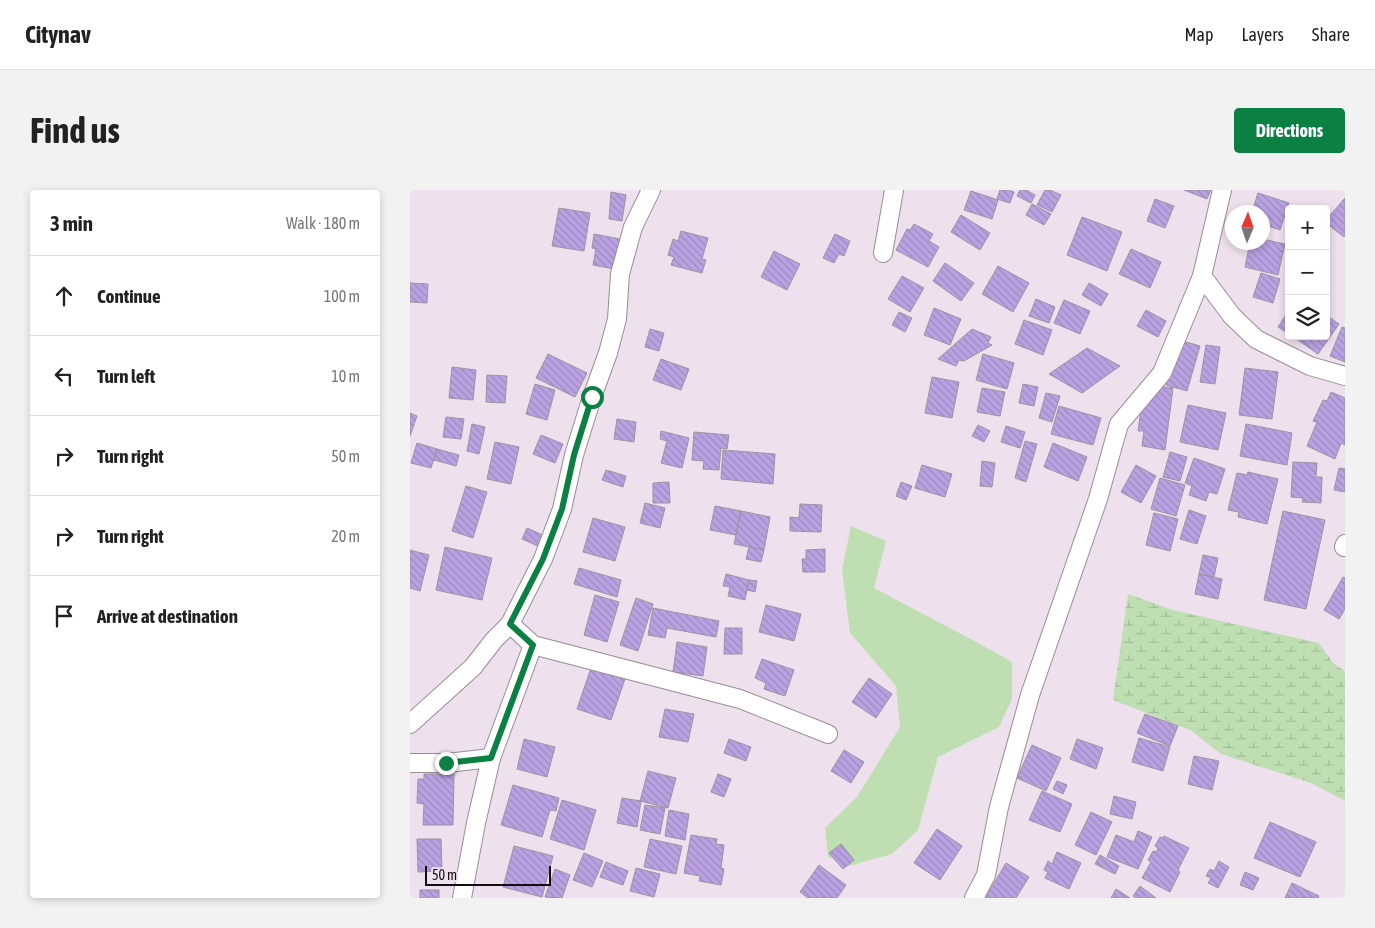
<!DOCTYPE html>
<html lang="en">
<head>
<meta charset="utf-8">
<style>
	body { margin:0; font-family:"Asap Condensed",sans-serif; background:#f2f2f2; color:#222 }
	.controls { position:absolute; right:15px; top:15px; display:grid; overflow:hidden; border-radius:5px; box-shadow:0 2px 8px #0003 }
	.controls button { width:45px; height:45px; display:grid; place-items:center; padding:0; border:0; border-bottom:1px solid #e0e0e0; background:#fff; color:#222; font:25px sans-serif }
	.compass { position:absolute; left:815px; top:15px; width:45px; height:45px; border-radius:50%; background:#fff; box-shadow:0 2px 8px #0003; rotate:2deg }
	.scale { position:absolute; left:15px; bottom:12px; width:126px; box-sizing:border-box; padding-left:5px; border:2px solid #120d11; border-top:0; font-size:14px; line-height:18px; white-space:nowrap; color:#120d11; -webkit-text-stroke:4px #eee0ec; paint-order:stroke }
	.stop { position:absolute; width:15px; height:15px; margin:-11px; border:4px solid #0b8043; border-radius:50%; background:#fff }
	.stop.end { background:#0b8043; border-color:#fff; box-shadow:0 1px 5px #0008 }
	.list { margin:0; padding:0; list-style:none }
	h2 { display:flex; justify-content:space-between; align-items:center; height:65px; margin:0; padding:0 20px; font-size:21px }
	h2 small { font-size:16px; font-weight:400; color:#767676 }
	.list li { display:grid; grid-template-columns:32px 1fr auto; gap:15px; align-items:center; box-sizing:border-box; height:80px; padding:0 20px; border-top:1px solid #e0e0e0 }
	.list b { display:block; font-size:19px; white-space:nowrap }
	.list em { font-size:16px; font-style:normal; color:#767676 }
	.icon { flex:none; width:28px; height:28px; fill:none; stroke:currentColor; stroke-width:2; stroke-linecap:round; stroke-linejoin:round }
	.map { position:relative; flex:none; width:935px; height:708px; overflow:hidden; border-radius:5px }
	header { display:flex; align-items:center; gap:30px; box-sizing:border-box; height:70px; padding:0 25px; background:#fff; border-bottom:1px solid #e0e0e0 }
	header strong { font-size:24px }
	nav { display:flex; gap:28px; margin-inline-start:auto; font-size:18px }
	.intro { display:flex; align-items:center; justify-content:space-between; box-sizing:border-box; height:120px; padding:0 30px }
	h1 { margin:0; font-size:35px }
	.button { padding:12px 22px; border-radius:5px; background:#0b8043; color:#fff; font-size:18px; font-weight:700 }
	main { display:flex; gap:30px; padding:0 30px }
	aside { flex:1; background:#fff; border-radius:5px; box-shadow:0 2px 8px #0003 }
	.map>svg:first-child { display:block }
	.green { fill:#bfdfb3 }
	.wetland { fill:url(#wetland-marsh) }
	.building { fill:url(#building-back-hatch); stroke:#9994a2 }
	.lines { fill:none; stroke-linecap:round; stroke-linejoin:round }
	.street-casing { stroke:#998c97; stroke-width:20 }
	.street { stroke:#fff; stroke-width:18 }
	.route { stroke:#0b8043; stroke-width:6 }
</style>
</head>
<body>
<header>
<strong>Citynav</strong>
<nav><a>Map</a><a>Layers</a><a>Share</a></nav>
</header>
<div class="intro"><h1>Find us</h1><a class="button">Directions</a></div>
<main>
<aside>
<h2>3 min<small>Walk · 180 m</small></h2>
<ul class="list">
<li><svg class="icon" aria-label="ahead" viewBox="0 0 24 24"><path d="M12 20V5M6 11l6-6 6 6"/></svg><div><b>Continue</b></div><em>100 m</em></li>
<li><svg class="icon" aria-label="left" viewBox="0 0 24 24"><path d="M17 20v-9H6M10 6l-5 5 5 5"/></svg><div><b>Turn left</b></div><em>10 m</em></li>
<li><svg class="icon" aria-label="right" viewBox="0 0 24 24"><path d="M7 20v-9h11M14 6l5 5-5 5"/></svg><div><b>Turn right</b></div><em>50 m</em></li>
<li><svg class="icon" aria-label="right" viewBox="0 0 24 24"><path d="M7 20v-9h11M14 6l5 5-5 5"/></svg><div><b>Turn right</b></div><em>20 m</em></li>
<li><svg class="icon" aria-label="arrive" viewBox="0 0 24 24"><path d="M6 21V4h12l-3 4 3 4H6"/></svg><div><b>Arrive at destination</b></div></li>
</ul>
</aside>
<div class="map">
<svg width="935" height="708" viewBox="0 0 935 708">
	<defs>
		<pattern id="wetland-marsh" width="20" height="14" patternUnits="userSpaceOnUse" patternTransform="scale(1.25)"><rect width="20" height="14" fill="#bfdfb3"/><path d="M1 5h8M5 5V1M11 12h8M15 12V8" fill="none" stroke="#a3be99"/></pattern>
		<pattern id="building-back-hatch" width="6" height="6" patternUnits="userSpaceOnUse" patternTransform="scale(1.25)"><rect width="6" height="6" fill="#baa1e1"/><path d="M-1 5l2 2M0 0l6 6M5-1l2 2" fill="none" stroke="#9f89c0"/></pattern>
	</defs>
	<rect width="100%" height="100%" fill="#eee0ec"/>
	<polygon class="green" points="441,336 476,351 464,398 570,454 602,472 602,509 589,537 528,567 508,640 482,664 439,676 418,667 415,638 447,607 490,537 486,496 440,443 432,379"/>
	<polygon class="wetland" points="718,404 763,420 909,453 923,473 935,481 935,611 901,593 811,564 780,540 703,510"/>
	<g class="building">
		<polygon points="590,0 599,0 604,2 600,13 587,9"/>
		<polygon points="610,0 616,0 625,5 621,13 607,6"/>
		<polygon points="635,0 640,0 651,5 642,22 627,15"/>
		<polygon points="774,0 801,0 797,9"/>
		<polygon points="561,1 588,10 582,29 554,20"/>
		<polygon points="201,2 216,5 212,31 199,29"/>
		<polygon points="848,3 879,13 870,40 852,34 852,22 842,22"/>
		<polygon points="935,8 935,45 934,47 916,33 916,30"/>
		<polygon points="745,9 764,16 755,38 737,31"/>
		<polygon points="622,14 641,24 634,35 616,25"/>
		<polygon points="149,18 180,23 174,61 142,56"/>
		<polygon points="551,25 580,43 570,60 541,42"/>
		<polygon points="672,27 712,42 697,81 657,65"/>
		<polygon points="504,34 523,44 519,51 529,57 518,77 486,60 497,39 500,40"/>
		<polygon points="271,41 298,48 292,69 296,70 292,83 261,75 264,67 258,65 263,49 268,51"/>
		<polygon points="184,44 215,50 209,80 183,75 186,59 182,58"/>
		<polygon points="425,44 440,51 434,66 429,64 424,73 413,68"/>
		<polygon points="852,49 875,54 868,85 835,77 840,52 852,52"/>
		<polygon points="721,59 751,72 740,98 709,84"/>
		<polygon points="364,61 390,74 377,100 351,87"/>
		<polygon points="535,73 564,93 551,111 523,91"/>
		<polygon points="588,76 619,93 603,122 572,104"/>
		<polygon points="851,83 870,89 863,113 843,107"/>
		<polygon points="492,86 514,98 500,122 478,109"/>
		<polygon points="0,93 18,94 17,113 0,112"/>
		<polygon points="679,93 698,104 691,116 672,105"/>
		<polygon points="626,109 645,117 639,133 619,126"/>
		<polygon points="654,110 680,121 670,144 644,133"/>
		<polygon points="524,118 551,129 540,155 514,145"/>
		<polygon points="736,120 756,131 748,147 727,136"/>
		<polygon points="879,120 879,144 868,137"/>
		<polygon points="489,122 502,128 495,142 482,135"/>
		<polygon points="916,125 929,134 908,164 882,146 916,146"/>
		<polygon points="614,130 642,140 633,165 605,154"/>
		<polygon points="932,137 935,138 935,172 920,166"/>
		<polygon points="240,139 254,143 249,161 235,157"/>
		<polygon points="562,139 581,147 578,153 582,155 554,171 549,170 546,176 528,169"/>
		<polygon points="769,150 790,156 777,201 756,195"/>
		<polygon points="796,155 810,157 805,194 790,192"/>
		<polygon points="677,158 710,176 672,203 639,184"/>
		<polygon points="138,164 177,183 165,207 126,188"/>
		<polygon points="573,164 604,173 597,199 566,190"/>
		<polygon points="251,169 279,179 271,200 243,190"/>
		<polygon points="42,177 66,180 63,210 39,208"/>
		<polygon points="835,178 868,182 862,229 829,225"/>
		<polygon points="77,185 97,186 95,213 76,212"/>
		<polygon points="522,187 549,192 542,228 515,223"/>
		<polygon points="125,194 145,200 137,230 116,224"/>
		<polygon points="613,194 628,197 624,216 609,213"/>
		<polygon points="740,195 763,198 755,260 732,256 734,241 728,241 733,206"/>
		<polygon points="572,198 595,202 590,226 567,222"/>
		<polygon points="921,202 935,208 935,255 931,253 925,269 897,256 907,232 903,231 913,210 917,211"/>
		<polygon points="636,203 650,206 642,232 629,228"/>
		<polygon points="778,215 816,223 808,260 770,252"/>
		<polygon points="649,216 691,228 683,255 641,244"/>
		<polygon points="0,223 7,226 0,246"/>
		<polygon points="36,227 54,229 51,249 33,247"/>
		<polygon points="207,229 226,232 224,252 204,249"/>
		<polygon points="62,234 75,237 69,264 57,261"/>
		<polygon points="836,234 882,243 877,275 830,266"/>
		<polygon points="568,235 580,241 574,252 562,246"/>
		<polygon points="596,236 615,242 610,258 591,252"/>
		<polygon points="251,241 279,248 272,278 251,273 257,251 250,249"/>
		<polygon points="284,242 319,245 317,259 311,258 309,280 293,279 294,271 282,270"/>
		<polygon points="131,245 153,254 145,273 123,264"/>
		<polygon points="615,251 627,254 616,292 605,288"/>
		<polygon points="85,252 109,257 101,294 77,289"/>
		<polygon points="7,253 27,259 21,278 1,273"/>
		<polygon points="643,253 677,267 668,291 634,277"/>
		<polygon points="27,259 49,265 46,276 24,270"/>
		<polygon points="313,260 365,264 363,294 311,289"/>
		<polygon points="760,262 777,267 770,291 753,287"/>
		<polygon points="784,268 815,279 807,304 799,302 796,311 779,305 782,296 775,293"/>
		<polygon points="572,271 585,273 582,297 570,296"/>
		<polygon points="883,272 907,273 906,287 912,287 911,313 892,312 893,308 881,307"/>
		<polygon points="512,275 542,284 535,307 505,298"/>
		<polygon points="726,275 746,286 731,313 711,302"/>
		<polygon points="929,278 935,279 935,302 924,300"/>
		<polygon points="196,280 216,286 213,297 192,290"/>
		<polygon points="838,282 868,289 857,334 828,327 829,322 818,320 827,283 837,285"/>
		<polygon points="750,288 775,295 766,326 741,319"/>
		<polygon points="259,292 260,313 243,313 243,293"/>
		<polygon points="491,292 502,296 496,310 486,306"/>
		<polygon points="56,296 77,302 63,348 42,341"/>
		<polygon points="235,313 255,318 250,338 230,333"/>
		<polygon points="390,314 412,315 411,342 380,341 380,327 389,328"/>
		<polygon points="305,316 331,321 326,345 300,340"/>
		<polygon points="779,320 796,326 787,354 770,349"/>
		<polygon points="331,321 360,327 354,360 324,354"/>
		<polygon points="873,321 915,330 896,419 854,410"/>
		<polygon points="744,323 768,329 760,361 736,355"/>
		<polygon points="183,328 215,337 205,371 173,362"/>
		<polygon points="117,338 135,346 130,357 112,349"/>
		<polygon points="35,357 82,368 72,410 26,400"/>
		<polygon points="339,357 354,360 351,372 336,369"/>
		<polygon points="415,359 415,382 393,382 392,369 396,369 396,360"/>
		<polygon points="0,360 19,365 10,401 0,398"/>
		<polygon points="793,365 808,368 804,387 789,384"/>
		<polygon points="169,378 211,390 207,407 164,394"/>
		<polygon points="316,384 339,390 335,410 318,406 320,397 313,396"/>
		<polygon points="789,384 812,389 808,409 785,404"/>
		<polygon points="933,387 935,388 935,419 929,429 914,420"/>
		<polygon points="339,390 347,391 345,402 337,400"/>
		<polygon points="185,405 209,412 197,452 174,445"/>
		<polygon points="226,408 243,414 228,461 210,455"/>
		<polygon points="356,415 391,424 384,451 349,442"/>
		<polygon points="243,418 309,431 306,447 257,438 255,448 238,445"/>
		<polygon points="315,438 332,438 332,464 314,464"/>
		<polygon points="267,452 297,457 293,486 263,482"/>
		<polygon points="352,469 384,480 375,506 354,499 356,493 345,488"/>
		<polygon points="183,472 217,483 201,530 167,519"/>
		<polygon points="459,488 482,504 466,528 442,512"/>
		<polygon points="255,519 284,524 278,552 249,547"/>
		<polygon points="735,524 768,536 760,556 727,543"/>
		<polygon points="729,548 760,557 753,581 722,572"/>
		<polygon points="114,549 145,557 137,587 107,579"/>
		<polygon points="319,549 341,557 336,571 314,563"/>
		<polygon points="667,549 693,558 686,579 660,569"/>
		<polygon points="622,555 651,568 636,601 607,588"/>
		<polygon points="434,560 454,572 441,593 421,581"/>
		<polygon points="784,566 809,571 802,600 778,594"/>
		<polygon points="238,581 266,588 258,618 230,611"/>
		<polygon points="14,584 44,584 43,635 13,635 14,614 7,613 8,589 14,589"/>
		<polygon points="308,584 321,589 314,607 301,602"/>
		<polygon points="647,591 657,595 653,604 643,599"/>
		<polygon points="103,595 149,608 146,621 140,620 132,647 91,635"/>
		<polygon points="632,601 662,614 650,642 619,630"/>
		<polygon points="704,606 726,612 722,629 700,624"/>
		<polygon points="212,608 231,611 227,637 207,633"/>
		<polygon points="152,610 186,620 174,660 140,649"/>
		<polygon points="235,615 255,618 250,644 230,640"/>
		<polygon points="259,620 279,624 275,650 255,646"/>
		<polygon points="681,622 702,632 686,665 665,655"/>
		<polygon points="860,632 906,652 890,687 844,668"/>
		<polygon points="527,639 552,656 530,690 504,673"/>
		<polygon points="728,641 742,647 728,679 697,667 706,645 724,652"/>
		<polygon points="281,645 307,649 306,654 314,655 311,678 314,679 311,695 289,691 290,686 274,683"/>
		<polygon points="754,646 779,658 768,680 770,682 760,702 732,688 741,672 738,670 743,661 746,662 748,658 745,656 750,647 753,648"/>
		<polygon points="7,649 31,649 32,681 8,682"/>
		<polygon points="240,649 272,656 266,684 234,677"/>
		<polygon points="431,654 444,670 433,679 419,663"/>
		<polygon points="104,656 143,666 132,707 93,697"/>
		<polygon points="647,662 671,673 659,699 635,688 638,682 634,680 638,671 642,674"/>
		<polygon points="174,663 193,671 182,697 163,690"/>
		<polygon points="690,665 709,676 705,684 685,674"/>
		<polygon points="809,671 819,677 808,698 798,693 801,688 796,686 800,679 804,681"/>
		<polygon points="196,672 218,681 213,695 190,687"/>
		<polygon points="596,673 619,687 606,708 578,708 576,707"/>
		<polygon points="409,675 436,695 427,708 398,708 390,702"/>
		<polygon points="226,678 250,684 244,707 220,701"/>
		<polygon points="145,679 160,685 152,708 135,707"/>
		<polygon points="835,682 849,688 843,700 830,695"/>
		<polygon points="882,693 909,706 908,708 875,708"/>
		<polygon points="730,696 746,708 726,708 723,706"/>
		<polygon points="706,699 720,708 701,708"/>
		<rect x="10" y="700" width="19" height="8"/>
	</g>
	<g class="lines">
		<defs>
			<g id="street">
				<polyline points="473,63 484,0"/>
				<polyline points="792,86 822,126 846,149 900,176 935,186"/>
				<polyline points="934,357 935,354"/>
				<polyline points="100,434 123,455 330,509 418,544"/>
				<polyline points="0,534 63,477 84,450 100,434 133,369 152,319 164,265 182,207 198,163 207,129 210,84 223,37 241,0"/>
				<polyline points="0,573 37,573 81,568"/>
				<polyline points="52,708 66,633 81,568 123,455"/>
				<polyline points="564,708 576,685 589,617 620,505 688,309 709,234 752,183 792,86 812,0"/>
			</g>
		</defs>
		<use href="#street" class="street-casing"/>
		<use href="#street" class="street"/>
	</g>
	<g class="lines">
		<polyline class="route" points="36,573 81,568 123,455 100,434 133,369 152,319 164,265 182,207"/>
	</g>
</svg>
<div class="controls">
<button>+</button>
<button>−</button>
<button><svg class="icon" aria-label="layers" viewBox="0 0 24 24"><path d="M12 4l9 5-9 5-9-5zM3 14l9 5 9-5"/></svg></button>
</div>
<svg class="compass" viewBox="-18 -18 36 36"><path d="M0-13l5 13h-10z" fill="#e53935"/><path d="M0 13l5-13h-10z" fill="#767676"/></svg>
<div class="scale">50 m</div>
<div class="stop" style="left:182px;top:207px"></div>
<div class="stop end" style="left:36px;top:573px"></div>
</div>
</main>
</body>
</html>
